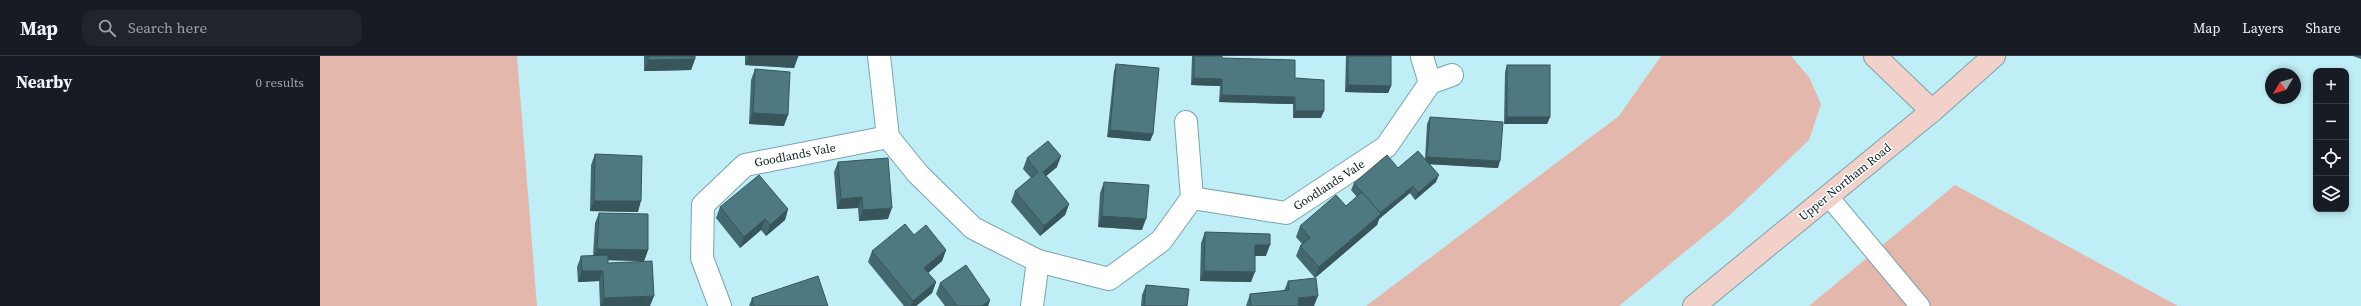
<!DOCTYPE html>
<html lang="en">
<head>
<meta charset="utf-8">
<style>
	body { margin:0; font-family:"Source Serif 4",serif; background:#20242c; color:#f1f3f6 }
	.controls { position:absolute; right:12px; top:12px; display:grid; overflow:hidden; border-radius:8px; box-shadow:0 2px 6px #0003 }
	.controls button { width:36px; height:36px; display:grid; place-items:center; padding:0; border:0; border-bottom:1px solid #363941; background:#171b24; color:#f1f3f6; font:20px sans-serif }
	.compass { position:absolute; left:1945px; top:12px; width:36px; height:36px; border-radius:50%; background:#171b24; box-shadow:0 2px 6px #0003; rotate:232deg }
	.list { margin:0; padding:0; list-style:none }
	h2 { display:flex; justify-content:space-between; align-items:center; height:52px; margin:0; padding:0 16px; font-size:17px }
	h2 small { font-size:13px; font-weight:400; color:#9ea1a6 }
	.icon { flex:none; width:22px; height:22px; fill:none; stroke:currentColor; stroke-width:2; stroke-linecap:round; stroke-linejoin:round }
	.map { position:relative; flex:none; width:2041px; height:250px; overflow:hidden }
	header { display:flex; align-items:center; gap:24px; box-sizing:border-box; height:56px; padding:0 20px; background:#171b24; border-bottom:1px solid #363941 }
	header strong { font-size:19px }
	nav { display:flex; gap:22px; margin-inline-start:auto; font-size:14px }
	.search { width:280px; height:36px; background:#20242c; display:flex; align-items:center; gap:10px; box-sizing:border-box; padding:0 14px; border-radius:12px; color:#9ea1a6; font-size:15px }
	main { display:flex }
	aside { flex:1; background:#171b24 }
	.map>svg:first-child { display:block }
	.green { fill:#e3b7ab }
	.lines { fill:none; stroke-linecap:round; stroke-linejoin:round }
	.lane-casing { stroke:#79a4ac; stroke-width:21 }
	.street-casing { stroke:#79a4ac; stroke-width:24 }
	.secondary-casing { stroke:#79a4ac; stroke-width:24 }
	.lane { stroke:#fff; stroke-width:19 }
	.street { stroke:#fff; stroke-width:22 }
	.secondary { stroke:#f1d1c9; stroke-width:22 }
	.wall { fill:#44686f }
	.shaded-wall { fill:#37555a }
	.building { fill:#4f7981; stroke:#37555a }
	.labels { text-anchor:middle; stroke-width:3; stroke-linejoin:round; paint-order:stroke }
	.street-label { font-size:12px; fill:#091b1e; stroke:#fff }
</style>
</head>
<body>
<header>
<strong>Map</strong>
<div class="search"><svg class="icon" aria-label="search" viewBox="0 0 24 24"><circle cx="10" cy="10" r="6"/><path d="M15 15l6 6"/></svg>Search here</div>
<nav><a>Map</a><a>Layers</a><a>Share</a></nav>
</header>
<main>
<aside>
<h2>Nearby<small>0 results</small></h2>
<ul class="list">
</ul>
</aside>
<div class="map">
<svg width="2041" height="250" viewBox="0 0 2041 250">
	<rect width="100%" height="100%" fill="#c0eef6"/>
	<g class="green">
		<polygon points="0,0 197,0 217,250 0,250"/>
		<polygon points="1341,0 1471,0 1489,21 1501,48 1489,84 1411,158 1299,250 1046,250 1299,60"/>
		<polygon points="1635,129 1858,250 1489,250"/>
	</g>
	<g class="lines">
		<defs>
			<polyline id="lane" points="1508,140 1600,250"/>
			<g id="street">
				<polyline points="559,0 568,81 598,118 653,172 718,205 789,223 841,185 872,142 866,66"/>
				<polyline points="1102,1 1110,27"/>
				<polyline points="872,142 966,157 1066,91 1110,27 1132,19"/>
				<polyline points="400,250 382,202 383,149 425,109 568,81"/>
				<polyline points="712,250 718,205"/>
			</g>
			<g id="secondary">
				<polyline points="1555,0 1612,55"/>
				<polyline points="1374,250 1612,55 1674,0"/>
			</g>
		</defs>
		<use href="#lane" class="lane-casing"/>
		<use href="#street" class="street-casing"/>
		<use href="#secondary" class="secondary-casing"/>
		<use href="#lane" class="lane"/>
		<use href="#street" class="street"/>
		<use href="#secondary" class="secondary"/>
	</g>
	<g class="wall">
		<polygon points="324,0 375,0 375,3 371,14 324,15"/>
		<polygon points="425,0 478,0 474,12 425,9"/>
		<polygon points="872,0 902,0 902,2 975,22 1001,62 973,62 973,48 899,46 900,30 871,29"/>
		<polygon points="1026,0 1071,0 1071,30 1068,37 1025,36"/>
		<polygon points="2033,0 2041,0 2041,3"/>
		<polygon points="796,8 833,78 830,85 787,81 794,15"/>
		<polygon points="1187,9 1230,61 1227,68 1184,68 1185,16"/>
		<polygon points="435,13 464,70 429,68 431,24"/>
		<polygon points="1110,61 1178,112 1110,108 1116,126 1095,144 1090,137 1059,163 1057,169 995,222 976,200 980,190 982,188 976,181 980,170 1026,150 1037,141 1031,134 1034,127 1105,103 1107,68"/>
		<polygon points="275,98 318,156 270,155 271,109"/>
		<polygon points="707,102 737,111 726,120 749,148 745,159 720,180 691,146 695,135 711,122 703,113"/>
		<polygon points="518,106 568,163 539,165 538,152 517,153 514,116"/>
		<polygon points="784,126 822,174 778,171 780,137"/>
		<polygon points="400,151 468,153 465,164 446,180 441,174 420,192 396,162"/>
		<polygon points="279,157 328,194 324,205 288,204 288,207 330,250 280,250 279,225 258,226 257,211 261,200 273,200 275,167"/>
		<polygon points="885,176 946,200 935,200 931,226 880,225 881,187"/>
		<polygon points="626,194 622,205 608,217 616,226 612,237 596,250 584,250 548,206 552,195"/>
		<polygon points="968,225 994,250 926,250 930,238 964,235"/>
		<polygon points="620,227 670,244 668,250 625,250 616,238"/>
		<polygon points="826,229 867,250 821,250 822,239"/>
		<polygon points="432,242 508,250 429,250"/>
	</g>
	<g class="shaded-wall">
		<polygon points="428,0 461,0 478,1 474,12 425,9"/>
		<polygon points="375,3 371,14 324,15 328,4"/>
		<polygon points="874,22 902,23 900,30 871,29"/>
		<polygon points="1028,29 1071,30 1068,37 1025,36"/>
		<polygon points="902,39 975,41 973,48 899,46"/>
		<polygon points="975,55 1004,55 1001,62 973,62"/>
		<polygon points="433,57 468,59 464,70 429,68"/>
		<polygon points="1187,61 1230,61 1227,68 1184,68"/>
		<polygon points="790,74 833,78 830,85 787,81"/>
		<polygon points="741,100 737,111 719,126 723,116"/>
		<polygon points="1107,101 1180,105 1178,112 1105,108"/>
		<polygon points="1119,119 1116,126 1095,144 1098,137"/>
		<polygon points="1093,130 1090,137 1059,163 1057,169 995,222 999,211 1060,158"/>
		<polygon points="542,141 538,152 517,153 521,143"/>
		<polygon points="274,145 321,145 318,156 270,155"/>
		<polygon points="749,148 745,159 720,180 724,170"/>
		<polygon points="572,152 568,163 539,165 543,154"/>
		<polygon points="468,153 465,164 446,180 450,169"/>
		<polygon points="782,160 826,163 822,174 778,171"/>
		<polygon points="445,163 441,174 420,192 424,181"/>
		<polygon points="935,189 950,189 946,200 931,200"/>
		<polygon points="277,193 328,194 324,205 273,204"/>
		<polygon points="626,194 622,205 601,223 604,212"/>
		<polygon points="262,215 283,215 279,225 258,226"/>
		<polygon points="884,215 935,216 931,226 880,225"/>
		<polygon points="616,226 612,237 596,250 591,250 593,245"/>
		<polygon points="334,240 330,250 281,250 284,242"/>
		<polygon points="998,240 994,250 975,250 978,242"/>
		<polygon points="670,244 668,250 662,250"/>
	</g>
	<g class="building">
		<polygon points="328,0 375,0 375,3 328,4"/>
		<polygon points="461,0 478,0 478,1"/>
		<polygon points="874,0 902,0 902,2 975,4 975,22 1004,24 1004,55 975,55 975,41 902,39 902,23 874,22"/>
		<polygon points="1028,0 1071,0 1071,30 1028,29"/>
		<polygon points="796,8 839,12 833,78 790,74"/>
		<rect x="1187" y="9" width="43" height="52"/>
		<polygon points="435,13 470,16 468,59 433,57"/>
		<polygon points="1110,61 1183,66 1180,105 1107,101"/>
		<polygon points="728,85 741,100 723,116 749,148 724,170 695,135 718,116 707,102"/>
		<polygon points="1098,95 1119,119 1098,137 1093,130 1060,157 1034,127 1067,99 1078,112"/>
		<polygon points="275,98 322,100 321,145 274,145"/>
		<polygon points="568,102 572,152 543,154 542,141 521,143 518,106"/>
		<polygon points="439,119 468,153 450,169 445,163 424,181 400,151"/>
		<polygon points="784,126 829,129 826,163 782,160"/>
		<polygon points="1042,136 1061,158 999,211 980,190 990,182 980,170 1016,139 1026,150"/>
		<polygon points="279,157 328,158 328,194 277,193"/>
		<polygon points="585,168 594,179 606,169 626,194 604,212 616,226 593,245 552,195"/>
		<polygon points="885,176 950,178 950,189 935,189 935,216 884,215"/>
		<polygon points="288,199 288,207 332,205 334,240 284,242 283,215 262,215 261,200"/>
		<polygon points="646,209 670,244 662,250 637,250 620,227"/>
		<polygon points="498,220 508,250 434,250 432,242"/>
		<polygon points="996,222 998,240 978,242 979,250 931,250 930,238 969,234 968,225"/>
		<polygon points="826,229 869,233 867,250 824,250"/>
	</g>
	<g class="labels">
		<g class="street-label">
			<text transform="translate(475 99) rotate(-11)" y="4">Goodlands Vale</text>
			<text transform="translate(1525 126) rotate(-39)" y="4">Upper Northam Road</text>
			<text transform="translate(1009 129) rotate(-33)" y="4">Goodlands Vale</text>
		</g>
	</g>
</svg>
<div class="controls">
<button>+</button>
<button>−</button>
<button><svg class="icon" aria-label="locate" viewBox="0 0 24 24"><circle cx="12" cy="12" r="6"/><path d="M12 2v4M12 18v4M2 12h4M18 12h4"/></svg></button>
<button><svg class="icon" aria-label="layers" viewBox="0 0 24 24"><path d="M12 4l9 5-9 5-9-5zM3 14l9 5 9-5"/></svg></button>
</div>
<svg class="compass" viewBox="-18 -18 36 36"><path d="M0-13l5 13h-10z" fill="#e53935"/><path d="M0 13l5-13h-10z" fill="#9ea1a6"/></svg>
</div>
</main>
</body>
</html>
